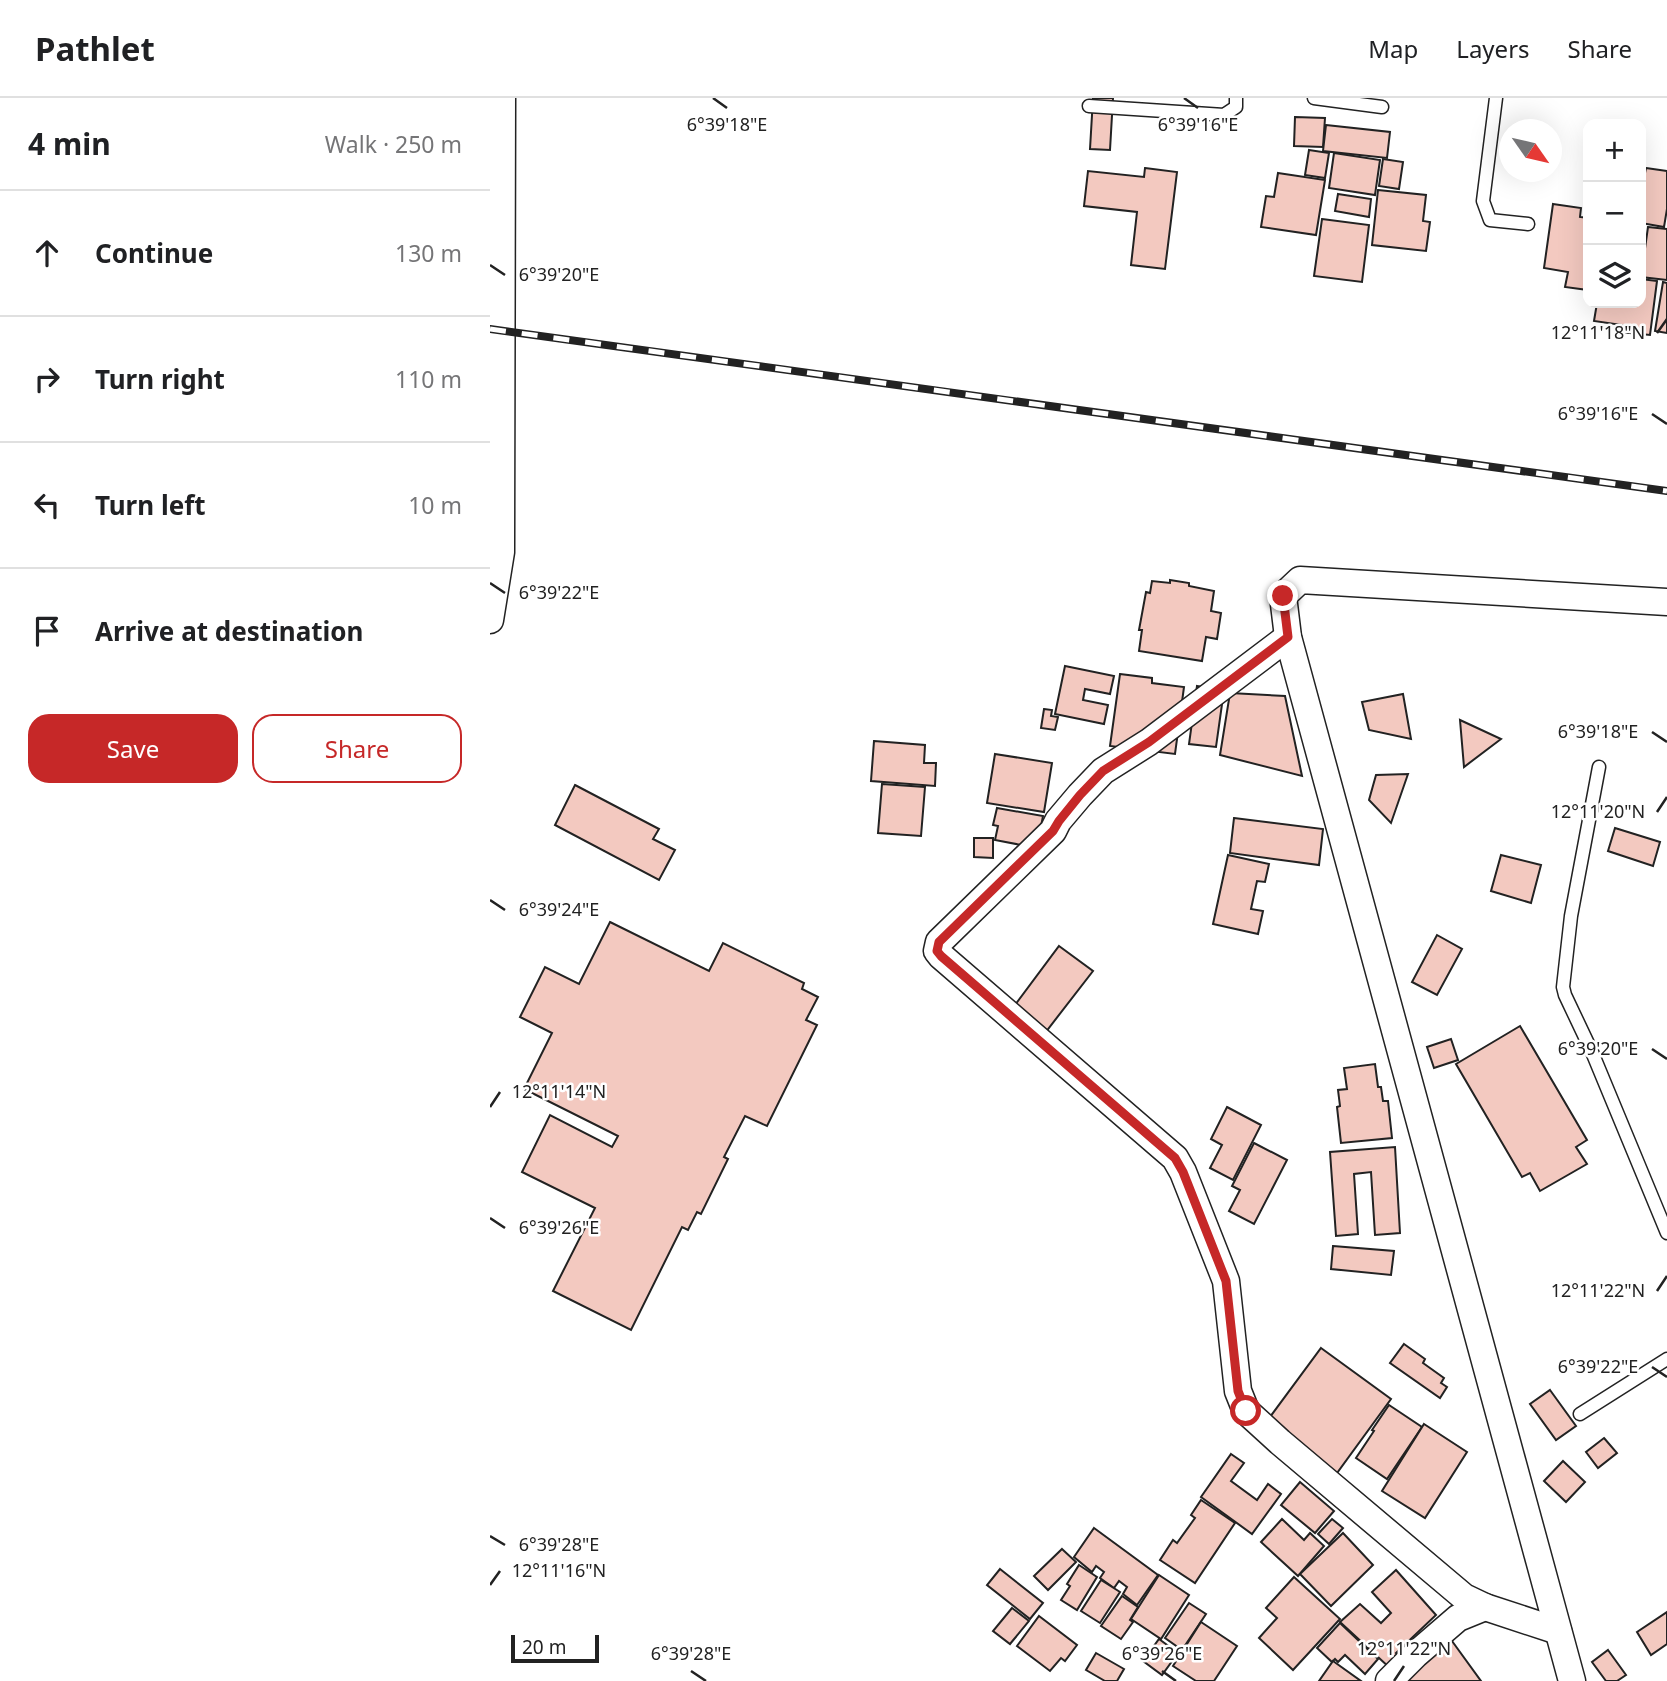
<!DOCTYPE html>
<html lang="en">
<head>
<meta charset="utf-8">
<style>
	body { margin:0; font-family:"Noto Sans",sans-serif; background:#f2f2f2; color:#202124 }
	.controls { position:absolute; right:21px; top:21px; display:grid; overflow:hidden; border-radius:14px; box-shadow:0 7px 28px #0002 }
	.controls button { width:63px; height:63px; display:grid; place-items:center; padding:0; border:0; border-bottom:2px solid #e0e0e0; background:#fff; color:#202124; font:35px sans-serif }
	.compass { position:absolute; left:1009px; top:21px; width:63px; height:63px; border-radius:50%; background:#fff; box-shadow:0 7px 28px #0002; rotate:124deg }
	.scale { position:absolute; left:21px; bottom:18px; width:88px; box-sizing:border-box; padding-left:7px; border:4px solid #222; border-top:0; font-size:19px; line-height:24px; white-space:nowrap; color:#222; -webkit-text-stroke:5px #fff; paint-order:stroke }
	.stop { position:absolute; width:21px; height:21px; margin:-16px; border:5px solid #c62828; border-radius:50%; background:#fff }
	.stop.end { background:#c62828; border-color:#fff; box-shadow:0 2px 7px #0008 }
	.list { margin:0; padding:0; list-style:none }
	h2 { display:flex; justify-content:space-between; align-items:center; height:91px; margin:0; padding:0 28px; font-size:30px }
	h2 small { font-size:23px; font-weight:400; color:#757577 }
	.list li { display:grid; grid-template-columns:46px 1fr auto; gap:21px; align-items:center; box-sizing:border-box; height:126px; padding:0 28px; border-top:2px solid #e0e0e0 }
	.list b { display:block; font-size:26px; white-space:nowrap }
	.list em { font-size:23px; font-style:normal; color:#757577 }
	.actions { display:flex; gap:14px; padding:21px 28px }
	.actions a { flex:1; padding:16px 0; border:2px solid #c62828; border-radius:21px; text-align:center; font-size:24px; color:#c62828 }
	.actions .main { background:#c62828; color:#fff }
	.icon { flex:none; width:38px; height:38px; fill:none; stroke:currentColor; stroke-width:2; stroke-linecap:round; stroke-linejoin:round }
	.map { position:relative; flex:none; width:1177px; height:1583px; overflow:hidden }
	header { display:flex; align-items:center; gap:42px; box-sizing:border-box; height:98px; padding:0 35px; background:#fff; border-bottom:2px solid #e0e0e0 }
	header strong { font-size:33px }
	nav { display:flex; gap:38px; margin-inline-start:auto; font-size:24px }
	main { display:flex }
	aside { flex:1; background:#fff }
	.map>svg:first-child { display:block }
	.building { fill:#f3c9c0; stroke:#222; stroke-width:2 }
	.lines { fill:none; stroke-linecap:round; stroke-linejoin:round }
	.lane-casing { stroke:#222; stroke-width:15 }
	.street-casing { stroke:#222; stroke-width:29 }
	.lane { stroke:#fff; stroke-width:12 }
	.street { stroke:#fff; stroke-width:26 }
	.rail-casing { stroke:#222; stroke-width:8 }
	.rail { stroke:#fff; stroke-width:5; stroke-dasharray:16; stroke-linecap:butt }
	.route { stroke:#c62828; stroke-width:9 }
	.ticks { fill:none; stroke:#222; stroke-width:2.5 }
	.ticks-label { font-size:18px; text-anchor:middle; fill:#222; stroke:#fff; stroke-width:5; stroke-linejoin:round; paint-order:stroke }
</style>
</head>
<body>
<header>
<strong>Pathlet</strong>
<nav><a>Map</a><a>Layers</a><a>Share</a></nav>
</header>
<main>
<aside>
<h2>4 min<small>Walk · 250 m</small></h2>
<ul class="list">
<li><svg class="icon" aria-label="ahead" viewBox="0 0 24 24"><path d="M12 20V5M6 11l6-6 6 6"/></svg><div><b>Continue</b></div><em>130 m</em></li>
<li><svg class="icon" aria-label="right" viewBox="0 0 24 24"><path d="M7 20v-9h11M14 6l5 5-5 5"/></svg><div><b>Turn right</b></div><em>110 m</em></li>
<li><svg class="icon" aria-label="left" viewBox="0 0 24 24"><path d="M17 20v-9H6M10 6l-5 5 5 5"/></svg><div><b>Turn left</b></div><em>10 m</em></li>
<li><svg class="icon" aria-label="arrive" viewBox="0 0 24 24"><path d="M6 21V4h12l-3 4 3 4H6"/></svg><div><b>Arrive at destination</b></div></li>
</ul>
<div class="actions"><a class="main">Save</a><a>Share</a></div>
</aside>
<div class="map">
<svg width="1177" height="1583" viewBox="0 0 1177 1583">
	<rect width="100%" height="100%" fill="#fff"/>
	<g class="building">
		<polygon points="603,0 623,0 620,52 600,51"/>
		<polygon points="805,19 835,20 833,49 804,48"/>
		<polygon points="836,27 900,34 897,60 833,53"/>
		<polygon points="819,52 839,55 835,80 815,77"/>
		<polygon points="844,55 890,62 885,97 839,90"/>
		<polygon points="893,61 913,64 909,91 889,88"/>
		<polygon points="655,70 687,74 675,171 641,167 647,114 594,108 598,73 654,79"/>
		<polygon points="1156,70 1177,73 1177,111 1174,129 1151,125 1151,74 1155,75"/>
		<polygon points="788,75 835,82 826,137 771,129 776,98 784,99"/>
		<polygon points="888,92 936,97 933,123 940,124 936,153 882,147"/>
		<polygon points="848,96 881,101 879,119 845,113"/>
		<polygon points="1063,106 1091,110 1090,119 1098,120 1098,192 1075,189 1078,174 1054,170"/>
		<polygon points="832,121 879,127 872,184 824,178"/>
		<polygon points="1158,129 1177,131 1177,182 1151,179"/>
		<polygon points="1151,181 1167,183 1160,237 1130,234 1132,227 1104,223 1107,205 1151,205"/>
		<polygon points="1173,184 1177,185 1177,235 1165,233"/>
		<polygon points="680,482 699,485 699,488 724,493 721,513 731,515 727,541 716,539 712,563 649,553 652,532 649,532 656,494 660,495 662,483 680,485"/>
		<polygon points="575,568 624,578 620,596 595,591 593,602 618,607 614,626 565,616"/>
		<polygon points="630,576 662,580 662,585 694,589 685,656 620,648"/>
		<polygon points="707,588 734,592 726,649 699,646"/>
		<polygon points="740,595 795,598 812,678 730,657"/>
		<polygon points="913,596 921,641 879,632 872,604"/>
		<polygon points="554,611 562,612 561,618 568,619 565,632 551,630"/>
		<polygon points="970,622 1011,641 974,669"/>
		<polygon points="384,643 435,647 434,665 446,665 445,688 381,683"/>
		<polygon points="505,656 562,665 554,714 497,705"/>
		<polygon points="918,676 901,725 879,702 886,677"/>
		<polygon points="392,686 435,689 431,738 388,735"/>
		<polygon points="85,687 169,731 163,741 185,752 169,782 65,727"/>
		<polygon points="507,710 553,718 547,750 505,742 508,728 503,727"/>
		<polygon points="744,720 833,731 829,767 740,755"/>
		<polygon points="1125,730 1170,744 1163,768 1118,753"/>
		<polygon points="484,740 503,740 503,760 484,759"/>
		<polygon points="738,757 779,766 775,784 767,783 761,811 773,813 768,836 723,826"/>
		<polygon points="1011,757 1051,767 1041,805 1001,793"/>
		<polygon points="120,824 219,873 233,845 314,885 312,891 328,899 316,922 327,927 277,1028 255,1018 234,1059 238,1061 211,1116 207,1114 198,1132 192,1129 141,1232 63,1193 105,1110 32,1074 60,1017 122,1049 128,1038 34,991 62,935 30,919 55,869 89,886"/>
		<polygon points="947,837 972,851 947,897 922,884"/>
		<polygon points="569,848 603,873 555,935 522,911"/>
		<polygon points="1030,928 1097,1042 1086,1049 1097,1066 1050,1093 1040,1075 1032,1079 966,966"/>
		<polygon points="961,941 968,962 944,970 937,949"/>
		<polygon points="885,966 888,989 891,989 893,1003 898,1003 902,1040 851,1045 847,1009 850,1008 848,992 857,991 854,970"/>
		<polygon points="737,1009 771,1027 743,1082 720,1070 732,1047 721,1041"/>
		<polygon points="764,1045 797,1062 764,1126 739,1113 750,1092 742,1088"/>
		<polygon points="905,1049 910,1135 885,1137 881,1074 864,1076 868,1136 846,1138 840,1054"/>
		<polygon points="843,1148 904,1153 901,1177 841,1171"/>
		<polygon points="914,1246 935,1261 933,1265 954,1280 951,1285 957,1289 950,1300 900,1265"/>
		<polygon points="831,1250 901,1301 847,1375 777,1323"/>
		<polygon points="1060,1292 1086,1328 1066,1342 1040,1306"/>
		<polygon points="899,1307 932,1329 897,1381 866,1360 884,1333 882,1332"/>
		<polygon points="934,1326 977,1354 935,1420 892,1393"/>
		<polygon points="1114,1340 1127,1355 1108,1370 1096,1354"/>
		<polygon points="741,1356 754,1365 741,1383 767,1402 778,1386 791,1396 762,1436 711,1399"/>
		<polygon points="1073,1363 1095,1384 1076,1404 1054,1383"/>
		<polygon points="810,1384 844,1413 825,1435 791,1407"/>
		<polygon points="711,1402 745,1425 705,1485 670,1462 683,1442 687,1445 705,1420 701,1417"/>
		<polygon points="792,1421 814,1442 820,1435 834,1448 808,1478 771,1444"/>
		<polygon points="842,1421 853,1430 839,1446 828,1436"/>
		<polygon points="604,1430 668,1477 647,1507 633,1496 637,1489 629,1483 624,1490 610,1480 614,1474 606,1468 602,1474 584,1459"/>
		<polygon points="853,1435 883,1467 841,1508 810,1476"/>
		<polygon points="572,1451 586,1464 558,1492 544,1478"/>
		<polygon points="589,1467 607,1479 587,1512 571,1502 580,1488 577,1486"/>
		<polygon points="510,1471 553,1505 540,1521 497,1487"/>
		<polygon points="906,1472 946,1517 906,1555 910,1559 901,1571 850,1524 870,1506 891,1525 901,1515 882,1494"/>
		<polygon points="669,1477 699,1497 671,1541 641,1521"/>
		<polygon points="804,1479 850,1521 803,1572 769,1540 787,1520 776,1510"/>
		<polygon points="611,1482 630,1494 610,1525 591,1513"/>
		<polygon points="632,1498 648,1509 640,1522 643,1524 631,1541 611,1528"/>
		<polygon points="699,1505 716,1516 692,1552 675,1540"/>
		<polygon points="522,1510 539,1523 520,1546 503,1533"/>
		<polygon points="1177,1514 1177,1546 1161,1557 1147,1534"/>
		<polygon points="549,1518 587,1547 575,1563 571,1560 560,1573 527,1548"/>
		<polygon points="711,1524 747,1548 724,1583 706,1583 683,1568"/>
		<polygon points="850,1525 888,1561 875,1576 855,1557 848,1564 845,1561 842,1564 827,1550"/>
		<polygon points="669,1541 688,1555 672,1577 653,1563"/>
		<polygon points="962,1543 991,1583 907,1583"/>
		<polygon points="1118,1552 1136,1577 1127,1583 1116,1583 1102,1564"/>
		<polygon points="606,1555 634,1571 627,1583 615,1583 596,1572"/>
		<polygon points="843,1563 871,1583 829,1583"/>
	</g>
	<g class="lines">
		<defs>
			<g id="lane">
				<polyline points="824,0 892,9"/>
				<polyline points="1006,0 993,103 1000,122 1038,126"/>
				<polyline points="599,8 734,17 746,9 746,0"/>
				<polyline points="1109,669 1081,818 1073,889 1075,897 1102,954 1177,1135"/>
				<polyline points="1090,1316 1177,1261"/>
			</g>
			<g id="street">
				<polyline points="0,522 11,454 12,0"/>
				<polyline points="798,539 659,644 613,673 590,697 568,723 563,733 449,844 447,853 451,858 685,1060 693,1074 736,1183 748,1293 756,1313 790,1344 974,1499 995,1509 1068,1533"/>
				<polyline points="899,1583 925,1557 968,1520 995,1509"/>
				<polyline points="1082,1583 798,539 793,498 810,482 1177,504"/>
			</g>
		</defs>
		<use href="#lane" class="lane-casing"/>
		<use href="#street" class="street-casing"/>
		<use href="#lane" class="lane"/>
		<use href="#street" class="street"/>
		<defs>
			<polyline id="rail" points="0,231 1177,393"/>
		</defs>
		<use href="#rail" class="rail-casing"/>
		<use href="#rail" class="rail"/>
	</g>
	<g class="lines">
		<polyline class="route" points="756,1313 748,1293 736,1183 693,1074 685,1060 451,858 447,853 449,844 563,733 569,723 590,697 613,673 659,644 798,539 793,498"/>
	</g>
	<path class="ticks" d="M223,0L237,10M694,0L708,10M0,167L15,177M1167,235L1177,221M1162,316L1177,326M0,485L15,495M1162,634L1177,644M1167,714L1177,699M0,802L15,812M1162,951L1177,961M0,1009L10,994M0,1120L15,1130M1167,1193L1177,1178M1162,1269L1177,1279M0,1438L15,1447M0,1487L10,1473M201,1573L216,1583M672,1573L686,1583M904,1583L914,1568"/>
	<g class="ticks-label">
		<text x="237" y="33">6°39'18"E</text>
		<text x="708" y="33">6°39'16"E</text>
		<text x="69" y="183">6°39'20"E</text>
		<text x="1108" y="241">12°11'18"N</text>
		<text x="1108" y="322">6°39'16"E</text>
		<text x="69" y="501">6°39'22"E</text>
		<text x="1108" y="640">6°39'18"E</text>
		<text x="1108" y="720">12°11'20"N</text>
		<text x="69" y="818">6°39'24"E</text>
		<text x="1108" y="957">6°39'20"E</text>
		<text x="69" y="1000">12°11'14"N</text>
		<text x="69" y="1136">6°39'26"E</text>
		<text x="1108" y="1199">12°11'22"N</text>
		<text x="1108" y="1275">6°39'22"E</text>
		<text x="69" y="1453">6°39'28"E</text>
		<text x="69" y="1479">12°11'16"N</text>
		<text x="914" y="1557">12°11'22"N</text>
		<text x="201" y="1562">6°39'28"E</text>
		<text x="672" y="1562">6°39'26"E</text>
	</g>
</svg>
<div class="controls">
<button>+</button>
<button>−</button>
<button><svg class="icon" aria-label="layers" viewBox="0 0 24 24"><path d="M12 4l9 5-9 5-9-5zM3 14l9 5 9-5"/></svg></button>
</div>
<svg class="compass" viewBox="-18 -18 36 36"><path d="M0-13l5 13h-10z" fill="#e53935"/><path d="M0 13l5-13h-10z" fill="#757577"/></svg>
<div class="scale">20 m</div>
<div class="stop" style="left:756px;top:1313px"></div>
<div class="stop end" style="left:793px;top:498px"></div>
</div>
</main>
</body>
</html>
